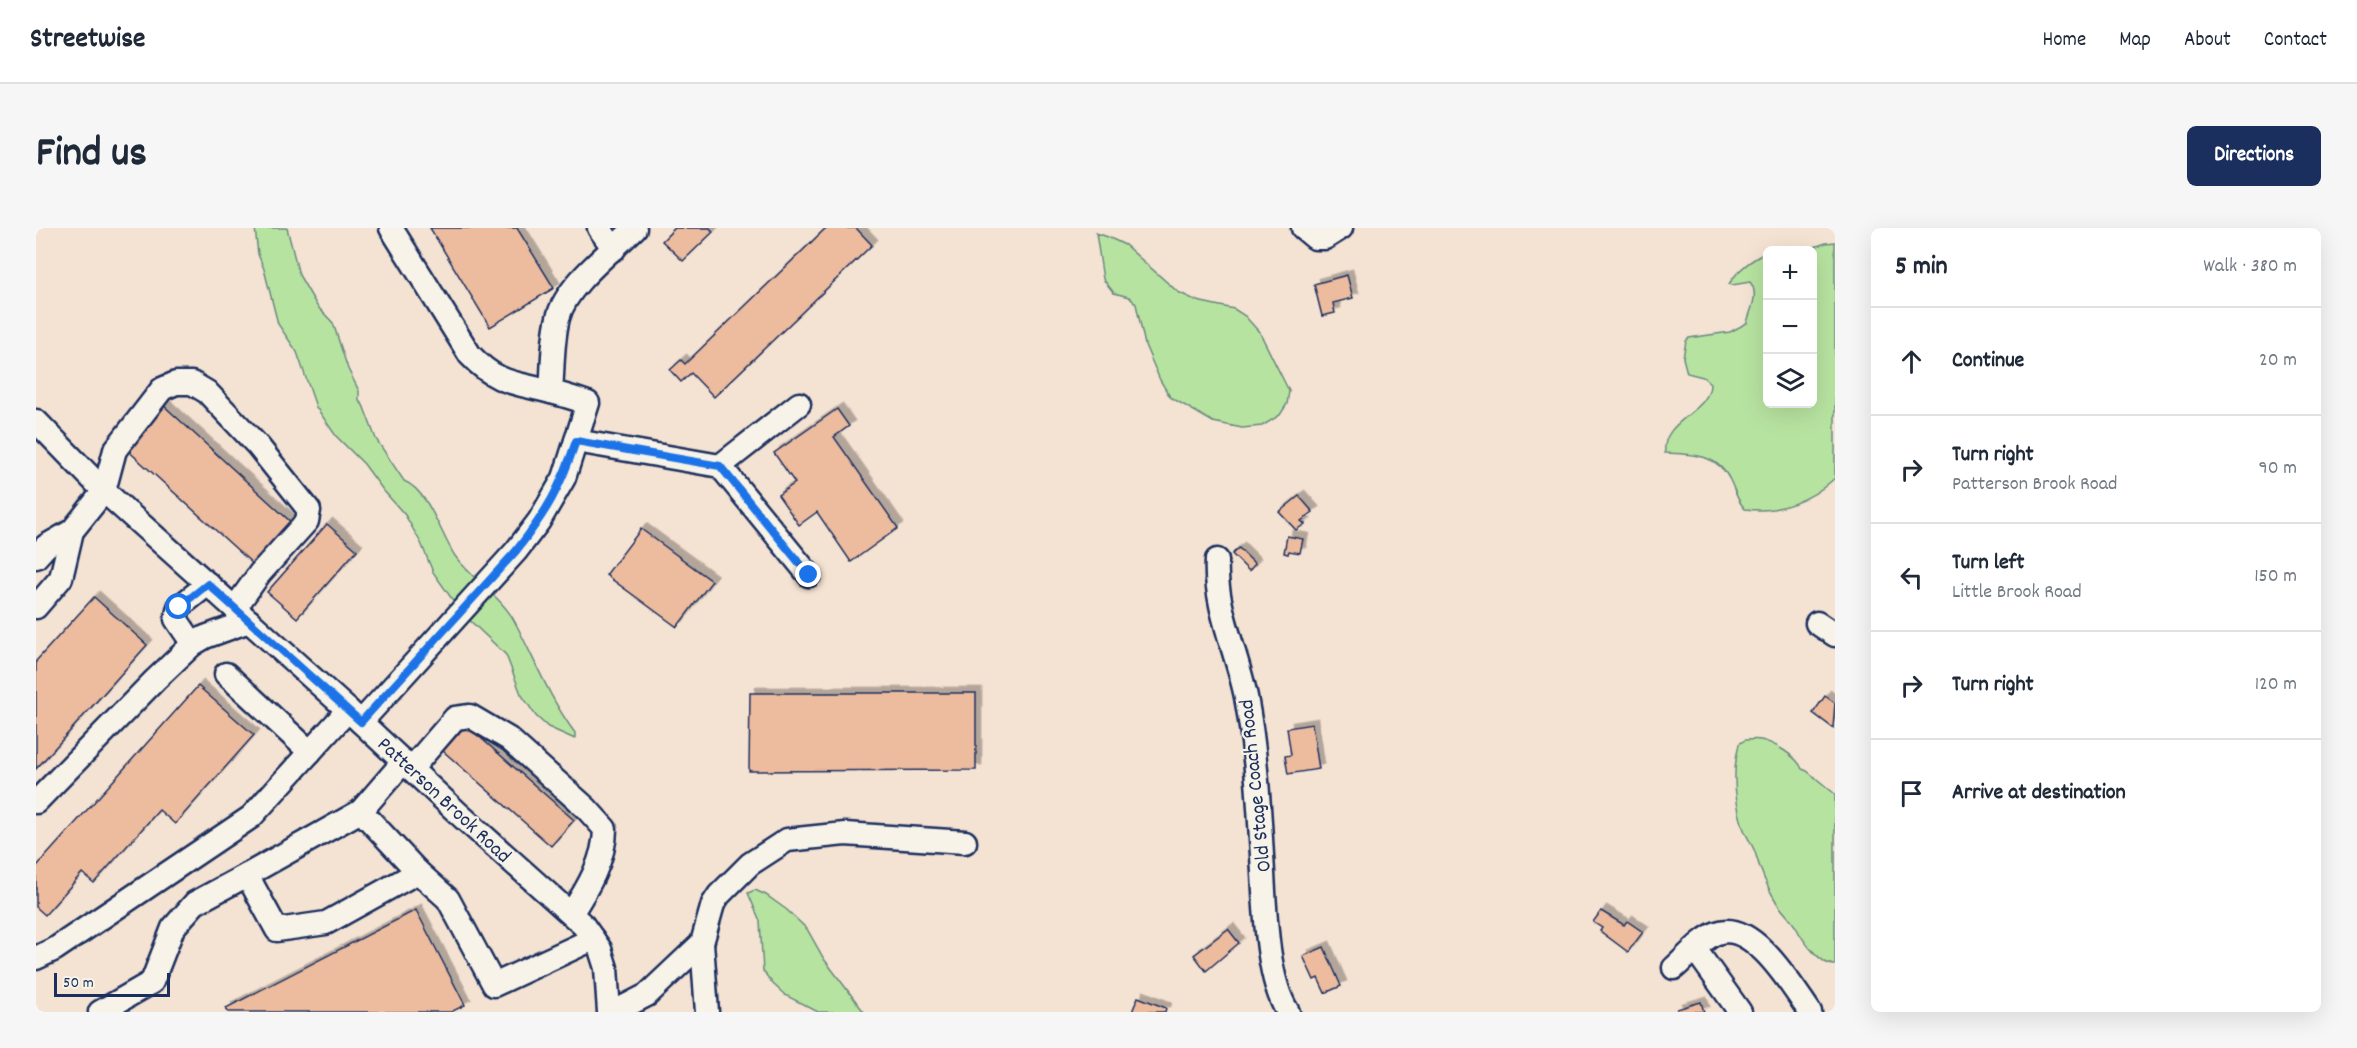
<!DOCTYPE html>
<html lang="en">
<head>
<meta charset="utf-8">
<style>
	body { margin:0; font-family:Dekko,sans-serif; background:#f6f6f7; color:#1f2937 }
	.controls { position:absolute; right:18px; top:18px; display:grid; overflow:hidden; border-radius:9px; box-shadow:0 6px 24px #0002 }
	.controls button { width:54px; height:54px; display:grid; place-items:center; padding:0; border:0; border-bottom:2px solid #e0e1e3; background:#fff; color:#1f2937; font:30px sans-serif }
	.scale { position:absolute; left:18px; bottom:15px; width:116px; box-sizing:border-box; padding-left:6px; border:3px solid #1b2f5e; border-top:0; font-size:16px; line-height:21px; white-space:nowrap; color:#1b2f5e; -webkit-text-stroke:4px #f7f3e8; paint-order:stroke }
	.stop { position:absolute; width:18px; height:18px; margin:-14px; border:4px solid #1a73e8; border-radius:50%; background:#fff }
	.stop.end { background:#1a73e8; border-color:#fff; box-shadow:0 2px 6px #0008 }
	.list { margin:0; padding:0; list-style:none }
	h2 { display:flex; justify-content:space-between; align-items:center; height:78px; margin:0; padding:0 24px; font-size:26px }
	h2 small { font-size:20px; font-weight:400; color:#747a83 }
	.list li { display:grid; grid-template-columns:39px 1fr auto; gap:18px; align-items:center; box-sizing:border-box; height:108px; padding:0 24px; border-top:2px solid #e0e1e3 }
	.list b { display:block; font-size:22px; white-space:nowrap }
	.list p { margin:0; font-size:20px; white-space:nowrap; color:#747a83 }
	.list em { font-size:20px; font-style:normal; color:#747a83 }
	.icon { flex:none; width:33px; height:33px; fill:none; stroke:currentColor; stroke-width:2; stroke-linecap:round; stroke-linejoin:round }
	.map { position:relative; flex:none; width:1799px; height:784px; overflow:hidden; border-radius:9px }
	header { display:flex; align-items:center; gap:36px; box-sizing:border-box; height:84px; padding:0 30px; background:#fff; border-bottom:2px solid #e0e1e3 }
	header strong { font-size:28px }
	nav { display:flex; gap:33px; margin-inline-start:auto; font-size:21px }
	.intro { display:flex; align-items:center; justify-content:space-between; box-sizing:border-box; height:144px; padding:0 36px }
	h1 { margin:0; font-size:42px }
	.button { padding:15px 27px; border-radius:9px; background:#1b2f5e; color:#fff; font-size:21px; font-weight:700 }
	main { display:flex; gap:36px; padding:0 36px }
	aside { flex:1; background:#fff; border-radius:9px; box-shadow:0 6px 24px #0002 }
	.map>svg:first-child { display:block }
	.green { fill:#b7e3a0; stroke:#69897f; stroke-width:1.5 }
	.building { fill:#edbb9e; stroke:#1b2f5e; stroke-width:1.5; filter:url(#shadow) }
	.lines { fill:none; stroke-linecap:round; stroke-linejoin:round }
	.minor-casing { stroke:#1b2f5e; stroke-width:27 }
	.minor { stroke:#f7f3e8; stroke-width:22 }
	.route { stroke:#1a73e8; stroke-width:8 }
	.labels { text-anchor:middle; stroke-width:4.5; stroke-linejoin:round; paint-order:stroke }
	.street-label { font-size:21px; fill:#1b2f5e; stroke:#f7f3e8 }
</style>
</head>
<body>
<header>
<strong>Streetwise</strong>
<nav><a>Home</a><a>Map</a><a>About</a><a>Contact</a></nav>
</header>
<div class="intro"><h1>Find us</h1><a class="button">Directions</a></div>
<main>
<div class="map">
<svg width="1799" height="784" viewBox="0 0 1799 784">
	<defs>
		<filter id="shadow"><feDropShadow dx="5.5" dy="-5.5" stdDeviation="0" flood-color="#0004"/></filter>
	</defs>
	<rect width="100%" height="100%" fill="#f4e2d2"/>
	<filter id="ink" filterUnits="userSpaceOnUse"><feTurbulence type="fractalNoise" baseFrequency=".0167" numOctaves="2"/><feDisplacementMap in="SourceGraphic" scale="12" xChannelSelector="R" yChannelSelector="G"/><feConvolveMatrix kernelMatrix="1 2 1 2 8 2 1 2 1" color-interpolation-filters="sRGB"/></filter>
	<g filter="url(#ink)">
		<g class="green">
			<path d="M219,0H251L263,47L281,78L297,95L312,141L323,163V173L327,177L340,211L368,253C393,263 405,307 419,328C437,353 466,368 480,396C499,433 514,471 539,505V511L512,499L500,488L485,466L470,427L425,384L397,344L385,315L369,287L347,262L328,236L300,208L280,179L261,124L242,96L228,41L222,26Z"/>
			<polygon points="1060,5 1072,9 1089,17 1142,64 1161,73 1198,81 1209,88 1224,105 1253,163 1251,176 1244,187 1226,198 1206,200 1177,194 1134,169 1124,152 1109,117 1100,76 1093,69 1078,65 1067,51"/>
			<path d="M1799,14V250C1775,272 1743,286 1709,281C1700,271 1700,264 1694,252C1681,225 1655,226 1629,225C1625,191 1675,185 1674,155L1667,149L1651,145L1647,130L1650,113L1653,110L1694,104L1711,95C1714,82 1724,66 1714,54L1696,57L1693,56C1703,40 1716,32 1732,23V176H1776V22H1769L1790,15Z"/>
			<path d="M1709,512C1714,512 1720,511 1725,512C1738,515 1761,528 1766,541L1771,543L1799,566V737C1786,738 1767,713 1761,701C1756,692 1747,684 1741,675C1731,659 1724,642 1719,624C1716,616 1710,608 1707,599C1699,573 1696,543 1703,516Z"/>
			<polygon points="719,662 730,667 751,682 771,701 788,731 828,784 782,784 749,767 737,756 727,743 724,693 712,665"/>
		</g>
		<g class="building">
			<polygon points="394,0 481,0 518,60 454,99"/>
			<polygon points="639,0 674,0 677,4 647,33 626,13"/>
			<polygon points="790,0 820,0 836,17 678,169 655,145 645,154 634,142 645,132 649,136"/>
			<polygon points="1311,47 1317,70 1297,75 1299,85 1286,88 1278,56"/>
			<polygon points="126,176 256,295 218,337 88,219"/>
			<polygon points="801,181 813,198 798,209 862,300 815,334 781,284 763,297 742,267 759,255 738,225"/>
			<polygon points="1263,268 1277,284 1265,293 1269,296 1260,302 1243,284"/>
			<polygon points="291,296 321,322 261,390 231,364"/>
			<polygon points="605,301 676,353 641,399 570,347"/>
			<polygon points="1251,308 1267,311 1264,325 1253,323 1252,326 1248,325"/>
			<polygon points="1203,320 1219,336 1213,343 1196,326"/>
			<polygon points="58,369 111,417 0,541 0,433"/>
			<polygon points="162,458 218,507 139,596 123,582 58,655 46,645 9,687 0,679 0,639"/>
			<polygon points="714,465 940,465 940,542 713,543"/>
			<polygon points="1789,468 1799,475 1797,500 1777,485"/>
			<polygon points="1276,496 1283,541 1252,546 1249,528 1255,527 1251,500"/>
			<polygon points="430,497 538,592 515,618 407,523"/>
			<polygon points="380,682 429,777 415,784 192,784 190,780"/>
			<polygon points="1565,683 1588,697 1591,693 1607,704 1592,724 1564,703 1566,700 1557,694"/>
			<polygon points="1192,701 1203,715 1170,743 1158,727"/>
			<polygon points="1288,719 1305,758 1289,765 1282,750 1278,752 1267,728"/>
			<polygon points="1102,769 1130,780 1129,784 1096,784"/>
			<polygon points="1665,774 1668,784 1641,784 1641,781"/>
		</g>
		<g class="lines">
			<defs>
				<g id="minor">
					<polyline points="563,0 578,21"/>
					<polyline points="1267,0 1279,10 1289,10 1305,0"/>
					<path d="M515,164C517,140 516,113 522,90C530,57 575,24 599,0"/>
					<polyline points="0,193 68,263 312,482 423,586 547,697 564,721 570,740 573,784"/>
					<polyline points="540,213 684,238 773,347"/>
					<polyline points="684,238 763,176"/>
					<polyline points="0,329 10,318 36,303"/>
					<path d="M1181,332C1178,378 1201,424 1210,469C1220,522 1223,575 1226,628C1229,671 1229,749 1252,784"/>
					<polyline points="0,379 25,350 36,303 68,263 79,222 126,161 140,155 156,155 171,164 222,218 273,282 271,293 224,345 199,380"/>
					<polyline points="1781,395 1799,407"/>
					<polyline points="157,416 140,391 143,379 172,356"/>
					<polyline points="190,446 274,524"/>
					<path d="M325,494L480,323L503,293L528,250L552,175C540,171 528,167 515,164C479,154 462,157 434,127L355,0"/>
					<polyline points="368,533 325,583 382,644 412,671 458,757 557,711"/>
					<path d="M376,540L419,490L434,488L473,511L550,580L569,601C569,632 551,661 535,686"/>
					<polyline points="0,574 119,452 157,416 169,409 213,393"/>
					<polyline points="325,583 211,647 241,702 290,695 382,644"/>
					<polyline points="666,715 671,784"/>
					<polyline points="1659,721 1704,784"/>
					<polyline points="0,730 19,721 215,589 312,482"/>
					<path d="M1638,740C1651,729 1665,711 1681,705C1717,691 1757,760 1774,784"/>
					<polyline points="64,784 116,754 137,700 159,675 211,647"/>
					<polyline points="578,784 611,767 666,715 677,676 683,667 714,636 751,612 809,606 929,614"/>
				</g>
			</defs>
			<use href="#minor" class="minor-casing"/>
			<use href="#minor" class="minor"/>
		</g>
	</g>
	<g class="lines" filter="url(#ink)">
		<path class="route" d="M143,379L172,356L325,494L480,323C511,283 524,261 540,213L684,238L773,347"/>
	</g>
	<g class="labels">
		<g class="street-label">
			<text transform="translate(1218 558) rotate(-96)" y="7">Old Stage Coach Road</text>
			<text transform="translate(409 571) rotate(43)" y="7">Patterson Brook Road</text>
		</g>
	</g>
</svg>
<div class="controls">
<button>+</button>
<button>−</button>
<button><svg class="icon" aria-label="layers" viewBox="0 0 24 24"><path d="M12 4l9 5-9 5-9-5zM3 14l9 5 9-5"/></svg></button>
</div>
<div class="scale">50 m</div>
<div class="stop" style="left:143px;top:379px"></div>
<div class="stop end" style="left:773px;top:347px"></div>
</div>
<aside>
<h2>5 min<small>Walk · 380 m</small></h2>
<ul class="list">
<li><svg class="icon" aria-label="ahead" viewBox="0 0 24 24"><path d="M12 20V5M6 11l6-6 6 6"/></svg><div><b>Continue</b></div><em>20 m</em></li>
<li><svg class="icon" aria-label="right" viewBox="0 0 24 24"><path d="M7 20v-9h11M14 6l5 5-5 5"/></svg><div><b>Turn right</b><p>Patterson Brook Road</p></div><em>90 m</em></li>
<li><svg class="icon" aria-label="left" viewBox="0 0 24 24"><path d="M17 20v-9H6M10 6l-5 5 5 5"/></svg><div><b>Turn left</b><p>Little Brook Road</p></div><em>150 m</em></li>
<li><svg class="icon" aria-label="right" viewBox="0 0 24 24"><path d="M7 20v-9h11M14 6l5 5-5 5"/></svg><div><b>Turn right</b></div><em>120 m</em></li>
<li><svg class="icon" aria-label="arrive" viewBox="0 0 24 24"><path d="M6 21V4h12l-3 4 3 4H6"/></svg><div><b>Arrive at destination</b></div></li>
</ul>
</aside>
</main>
</body>
</html>
